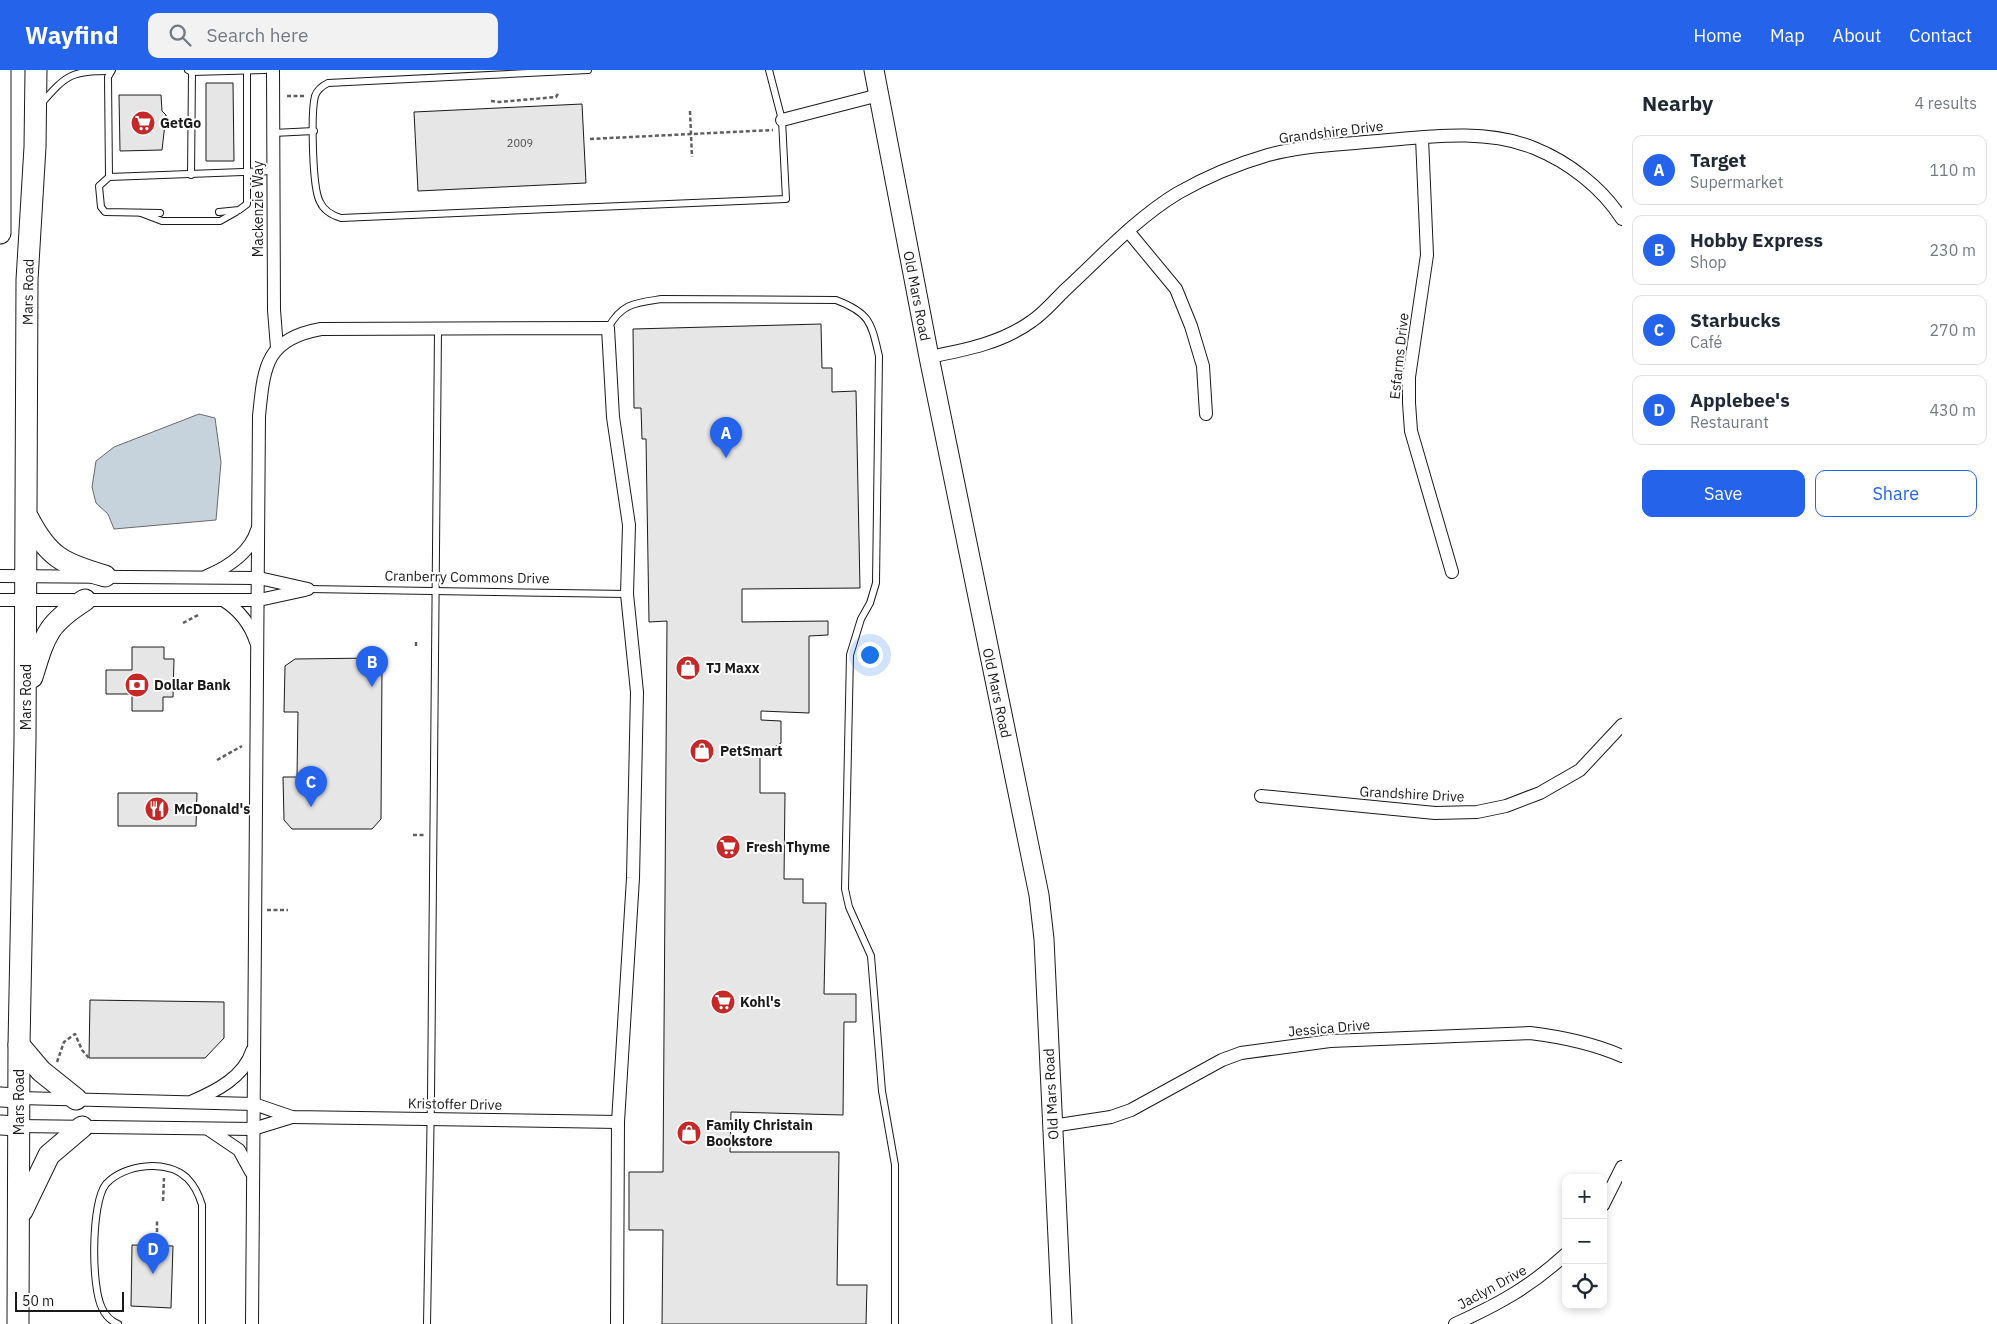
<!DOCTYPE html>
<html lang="en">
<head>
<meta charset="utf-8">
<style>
	body { margin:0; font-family:"IBM Plex Sans",sans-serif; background:#f2f2f3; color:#1f2937 }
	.controls { position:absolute; right:15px; bottom:15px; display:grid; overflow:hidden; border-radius:10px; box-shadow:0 2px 8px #0003 }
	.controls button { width:45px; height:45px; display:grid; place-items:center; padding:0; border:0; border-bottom:1px solid #e0e1e3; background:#fff; color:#1f2937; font:25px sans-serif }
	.scale { position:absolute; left:15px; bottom:12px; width:109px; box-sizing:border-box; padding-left:5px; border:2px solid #1a1a1a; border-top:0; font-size:14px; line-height:18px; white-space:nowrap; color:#1a1a1a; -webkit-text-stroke:4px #fff; paint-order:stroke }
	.you { position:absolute; left:869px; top:584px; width:18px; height:18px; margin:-12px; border:4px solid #fff; border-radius:50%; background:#1a73e8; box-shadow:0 0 0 8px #1a73e833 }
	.badge { display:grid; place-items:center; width:32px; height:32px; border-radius:50%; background:#2563eb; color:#fff; font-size:16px; font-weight:700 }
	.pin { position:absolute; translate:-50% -41px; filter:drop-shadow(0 1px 2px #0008) }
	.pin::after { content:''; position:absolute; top:26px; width:18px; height:15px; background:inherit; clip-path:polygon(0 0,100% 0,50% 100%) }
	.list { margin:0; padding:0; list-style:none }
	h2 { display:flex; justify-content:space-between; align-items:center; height:65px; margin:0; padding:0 20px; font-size:21px }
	h2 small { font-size:16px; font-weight:400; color:#747a83 }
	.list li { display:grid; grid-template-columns:32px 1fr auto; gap:15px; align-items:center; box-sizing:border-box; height:70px; margin:0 10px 10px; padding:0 10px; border:1px solid #e0e1e3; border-radius:10px }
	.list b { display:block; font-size:19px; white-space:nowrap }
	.list p { margin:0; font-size:16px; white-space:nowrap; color:#747a83 }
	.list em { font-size:16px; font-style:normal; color:#747a83 }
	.actions { display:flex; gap:10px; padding:15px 20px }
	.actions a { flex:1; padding:11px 0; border:1px solid #2563eb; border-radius:10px; text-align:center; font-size:18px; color:#2563eb }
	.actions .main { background:#2563eb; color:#fff }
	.icon { flex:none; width:28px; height:28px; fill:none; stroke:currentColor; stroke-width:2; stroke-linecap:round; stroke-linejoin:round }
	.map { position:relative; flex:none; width:1622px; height:1254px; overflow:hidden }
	header { display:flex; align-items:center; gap:30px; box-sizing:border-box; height:70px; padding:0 25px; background:#2563eb; color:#fff }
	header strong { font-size:24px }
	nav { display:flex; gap:28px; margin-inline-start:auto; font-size:18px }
	.search { width:350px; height:45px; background:#f2f2f3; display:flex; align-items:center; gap:12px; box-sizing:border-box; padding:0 18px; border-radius:10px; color:#747a83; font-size:19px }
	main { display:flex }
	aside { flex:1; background:#fff }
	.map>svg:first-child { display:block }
	.water { fill:#c6d2dc; stroke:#6a6a6a }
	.building { fill:#e6e6e6; stroke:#1a1a1a }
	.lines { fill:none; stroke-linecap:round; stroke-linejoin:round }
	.lane-casing { stroke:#1a1a1a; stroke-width:8 }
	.street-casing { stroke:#1a1a1a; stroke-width:14 }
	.secondary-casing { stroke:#1a1a1a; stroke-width:21 }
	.primary-casing { stroke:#1a1a1a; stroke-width:23 }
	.path { stroke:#5f5f5f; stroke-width:2.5; stroke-dasharray:4 2.5; stroke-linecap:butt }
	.lane { stroke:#fff; stroke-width:6 }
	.street { stroke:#fff; stroke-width:12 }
	.secondary { stroke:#fff; stroke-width:19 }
	.primary { stroke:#fff; stroke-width:21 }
	.labels { text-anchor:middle; stroke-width:4; stroke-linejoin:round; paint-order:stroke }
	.number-label { font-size:11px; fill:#4d4d4d }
	.poi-label { font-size:14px; font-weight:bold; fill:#1a1a1a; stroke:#fff; text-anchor:start }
	.street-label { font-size:14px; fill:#1a1a1a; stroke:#fff }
</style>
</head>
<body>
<header>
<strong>Wayfind</strong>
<div class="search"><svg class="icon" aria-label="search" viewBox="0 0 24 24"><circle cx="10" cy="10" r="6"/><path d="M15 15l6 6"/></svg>Search here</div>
<nav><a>Home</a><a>Map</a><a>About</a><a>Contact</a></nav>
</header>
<main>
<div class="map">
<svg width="1622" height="1254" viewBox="0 0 1622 1254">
	<rect width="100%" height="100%" fill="#fff"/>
	<polygon class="water" points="199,344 215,348 221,392 216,450 114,459 108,444 96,433 92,417 96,391 114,377"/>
	<g class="building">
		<polygon points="206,13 233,13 234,91 206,91"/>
		<polygon points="119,25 161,25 162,41 166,45 162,80 120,81"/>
		<polygon points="582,34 586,113 418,121 414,42"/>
		<polygon points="821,254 822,298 832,298 832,322 856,321 860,518 742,519 742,552 828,551 828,565 809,566 809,643 761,641 761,650 781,651 781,673 760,686 760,723 785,723 784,809 803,809 803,833 826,833 824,924 856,924 856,952 844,952 843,1045 731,1042 730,1082 839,1082 837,1215 867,1215 866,1254 662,1254 663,1160 629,1160 629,1102 663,1102 667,551 649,552 646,369 642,369 641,338 634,338 633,259"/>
		<polygon points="132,577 164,577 164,589 174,589 173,627 163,627 163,641 132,641 132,624 106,624 106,600 132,600"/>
		<polygon points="373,588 382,598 381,749 372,759 292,759 284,750 283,707 297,707 298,642 284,642 285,596 295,589"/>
		<polygon points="118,723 197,723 196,756 118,756"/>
		<polygon points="90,930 224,932 224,968 205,988 89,988"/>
		<polygon points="132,1175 173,1176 171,1238 131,1236"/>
	</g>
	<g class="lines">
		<defs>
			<g id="lane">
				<polyline points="112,0 108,7 109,107 273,101"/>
				<polyline points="188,0 192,2 265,0"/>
				<path d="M588,0L328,13C322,16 317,20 315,26C311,42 312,118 320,132C324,141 331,145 341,148L786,129L782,50L769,0"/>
				<path d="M41,34C67,4 71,1 111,1"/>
				<polyline points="273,63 314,61"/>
				<polyline points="191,105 192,2"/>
				<polyline points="109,107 99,116 101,137 105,142 160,143"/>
				<polyline points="219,142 239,140 247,134 247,1"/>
				<polyline points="141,143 162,151 220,151 236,142"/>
				<path d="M608,258C622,233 635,233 662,229L836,230C870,243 871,252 879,286L876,513L870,533L861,549L850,585L845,819L849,837L871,886L882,1021L895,1095V1254"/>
				<polyline points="308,519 627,524"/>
				<path d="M118,1254C111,1251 105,1245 102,1238C91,1217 91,1132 106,1114C124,1094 167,1089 187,1108C195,1116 199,1125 202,1135V1254"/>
				<polyline points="427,1254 431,1028 438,260"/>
			</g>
			<g id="street">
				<polyline points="273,0 274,240 277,278"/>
				<polyline points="782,50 879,25"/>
				<polyline points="1422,68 1427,185 1409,307 1409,333 1411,361 1452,502"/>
				<polyline points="1128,161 1176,219 1191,256 1203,296 1206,344"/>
				<path d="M929,287C965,280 1002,273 1032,251C1044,243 1054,231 1064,221C1100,188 1135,149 1178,123C1206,107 1237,94 1268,85C1300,76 1334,75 1366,72C1421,68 1482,57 1534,78C1569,92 1602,118 1622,149"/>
				<polyline points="0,506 259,508 308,519"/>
				<path d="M207,506C228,497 250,483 257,460"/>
				<polyline points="0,530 259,530 305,520"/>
				<path d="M223,530C239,540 250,553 256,572"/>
				<polyline points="1261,726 1435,743 1477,742 1506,736 1540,723 1580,700 1622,655"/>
				<polyline points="19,1028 254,1034 292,1047 618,1052"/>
				<path d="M193,1031C216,1021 244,1007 252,981"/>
				<polyline points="18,1056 253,1059 292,1047"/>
				<path d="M1052,1056L1111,1047L1131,1040L1222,990L1241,983L1330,971L1530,963C1563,967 1592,973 1622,986"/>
				<polyline points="208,1059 239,1080 251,1102"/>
				<polyline points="1603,1135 1622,1097"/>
				<path d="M252,1254L259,346C264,297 265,269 321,259L608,258L613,347L629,455L627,524L637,622L633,808L618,1052L617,1254"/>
				<path d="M1455,1254C1499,1234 1530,1217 1566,1184"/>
			</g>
			<g id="secondary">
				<polyline points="874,0 929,287 1039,825 1044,869 1062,1254"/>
				<polyline points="0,1027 19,1028"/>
				<polyline points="0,1055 18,1056"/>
			</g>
			<g id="primary">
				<polyline points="0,163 0,0"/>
				<path d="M28,448C48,487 63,494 105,506"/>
				<path d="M32,607C45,565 47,554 85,530"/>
				<polyline points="19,975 41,1001 76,1029"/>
				<polyline points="22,1141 49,1085 82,1057"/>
				<polyline points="18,1254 19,975 25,670 27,210 35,77 36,0"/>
			</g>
		</defs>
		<use href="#lane" class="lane-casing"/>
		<use href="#street" class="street-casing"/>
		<use href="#secondary" class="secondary-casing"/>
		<use href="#primary" class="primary-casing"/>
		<g class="path">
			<polyline points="287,26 305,26"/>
			<polyline points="491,31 499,32 556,27 559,22"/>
			<polyline points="690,41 692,87"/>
			<polyline points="590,69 773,60"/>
			<polyline points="183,553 200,544"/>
			<polyline points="416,576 416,571"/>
			<polyline points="217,690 242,676"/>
			<polyline points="413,765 424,765"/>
			<polyline points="267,840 288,840"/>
			<polyline points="57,992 64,972 75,964 82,980 89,988"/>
			<polyline points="163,1131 164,1108"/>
			<polyline points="157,1162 157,1150"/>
		</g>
		<use href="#lane" class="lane"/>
		<use href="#street" class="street"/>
		<use href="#secondary" class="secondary"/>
		<use href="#primary" class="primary"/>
	</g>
	<defs>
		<symbol id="supermarket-disc" viewBox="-11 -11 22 22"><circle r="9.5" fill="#c62828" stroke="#fff"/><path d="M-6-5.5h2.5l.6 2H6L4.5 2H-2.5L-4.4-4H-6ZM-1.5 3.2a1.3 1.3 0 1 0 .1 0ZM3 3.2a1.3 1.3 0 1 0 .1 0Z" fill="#fff"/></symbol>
		<symbol id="shop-disc" viewBox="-11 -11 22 22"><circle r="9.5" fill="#c62828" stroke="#fff"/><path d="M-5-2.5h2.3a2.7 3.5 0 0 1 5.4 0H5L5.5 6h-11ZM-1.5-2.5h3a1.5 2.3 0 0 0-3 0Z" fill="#fff"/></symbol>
		<symbol id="bank-disc" viewBox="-11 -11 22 22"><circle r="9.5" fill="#c62828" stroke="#fff"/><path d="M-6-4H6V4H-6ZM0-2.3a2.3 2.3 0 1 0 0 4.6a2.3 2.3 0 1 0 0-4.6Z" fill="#fff"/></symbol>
		<symbol id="restaurant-disc" viewBox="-11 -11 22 22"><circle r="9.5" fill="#c62828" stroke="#fff"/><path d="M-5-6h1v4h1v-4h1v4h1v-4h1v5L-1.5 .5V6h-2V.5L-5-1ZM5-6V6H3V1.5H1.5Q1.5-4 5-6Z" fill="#fff"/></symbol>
	</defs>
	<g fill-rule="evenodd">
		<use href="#supermarket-disc" x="129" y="39" width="28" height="28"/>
		<use href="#shop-disc" x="674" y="584" width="28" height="28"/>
		<use href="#bank-disc" x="123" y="601" width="28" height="28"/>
		<use href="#shop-disc" x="688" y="667" width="28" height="28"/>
		<use href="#restaurant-disc" x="143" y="725" width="28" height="28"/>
		<use href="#supermarket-disc" x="714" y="763" width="28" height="28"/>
		<use href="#supermarket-disc" x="709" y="918" width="28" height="28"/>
		<use href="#shop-disc" x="675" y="1049" width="28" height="28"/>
	</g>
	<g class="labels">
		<g class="number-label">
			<text x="520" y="77">2009</text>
		</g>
		<g class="poi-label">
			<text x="160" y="58">GetGo</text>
			<text x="706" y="603">TJ Maxx</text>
			<text x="154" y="620">Dollar Bank</text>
			<text x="720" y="686">PetSmart</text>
			<text x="174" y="744">McDonald's</text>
			<text x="746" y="782">Fresh Thyme</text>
			<text x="740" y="937">Kohl's</text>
			<text x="706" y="1060">Family Christain<tspan x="706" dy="16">Bookstore</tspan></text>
		</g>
		<g class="street-label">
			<text transform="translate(1331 62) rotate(-7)" y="5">Grandshire Drive</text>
			<text transform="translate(258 139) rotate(-90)" y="5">Mackenzie Way</text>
			<text transform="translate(28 222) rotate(-89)" y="5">Mars Road</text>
			<text transform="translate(917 226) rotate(79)" y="5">Old Mars Road</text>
			<text transform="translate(1399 286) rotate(-84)" y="5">Esfarms Drive</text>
			<text transform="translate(467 507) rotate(1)" y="5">Cranberry Commons Drive</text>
			<text transform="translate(997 623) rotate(78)" y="5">Old Mars Road</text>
			<text transform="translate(26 627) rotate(-90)" y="5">Mars Road</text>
			<text transform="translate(1412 724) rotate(3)" y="5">Grandshire Drive</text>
			<text transform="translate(1329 958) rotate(-5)" y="5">Jessica Drive</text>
			<text transform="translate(1051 1024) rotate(-93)" y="5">Old Mars Road</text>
			<text transform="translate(19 1032) rotate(-90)" y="5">Mars Road</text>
			<text transform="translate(455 1034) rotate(1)" y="5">Kristoffer Drive</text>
			<text transform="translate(1492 1217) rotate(-29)" y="5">Jaclyn Drive</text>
		</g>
	</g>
</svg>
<div class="controls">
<button>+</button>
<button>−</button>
<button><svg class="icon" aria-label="locate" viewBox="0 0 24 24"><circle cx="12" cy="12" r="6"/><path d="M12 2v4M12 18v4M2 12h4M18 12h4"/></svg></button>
</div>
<div class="scale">50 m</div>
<div class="you"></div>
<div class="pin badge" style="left:726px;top:388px">A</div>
<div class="pin badge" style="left:372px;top:617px">B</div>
<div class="pin badge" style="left:311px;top:737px">C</div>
<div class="pin badge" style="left:153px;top:1204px">D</div>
</div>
<aside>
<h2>Nearby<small>4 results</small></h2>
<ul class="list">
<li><span class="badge">A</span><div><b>Target</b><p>Supermarket</p></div><em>110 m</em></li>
<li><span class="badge">B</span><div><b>Hobby Express</b><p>Shop</p></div><em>230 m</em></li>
<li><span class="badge">C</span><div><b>Starbucks</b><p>Café</p></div><em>270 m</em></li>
<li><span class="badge">D</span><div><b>Applebee's</b><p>Restaurant</p></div><em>430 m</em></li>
</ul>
<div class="actions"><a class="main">Save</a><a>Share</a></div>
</aside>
</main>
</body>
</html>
